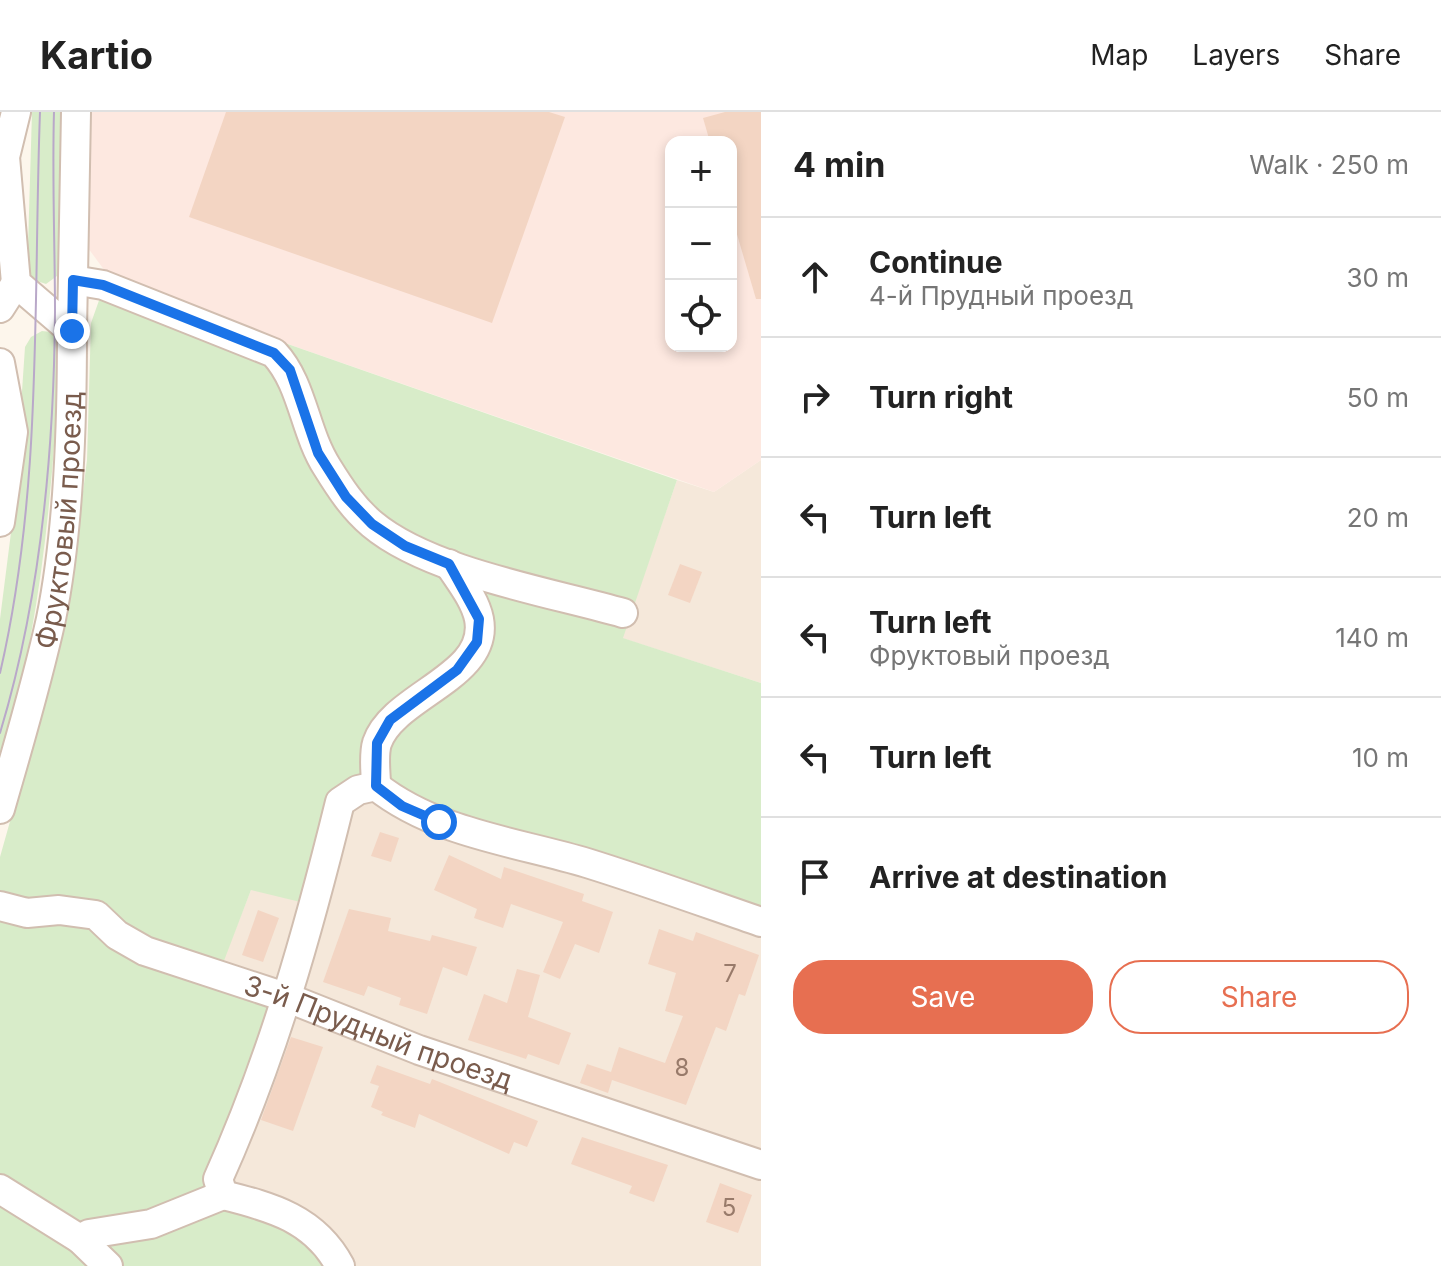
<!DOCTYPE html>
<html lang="en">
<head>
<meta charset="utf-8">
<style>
	body { margin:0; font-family:Inter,sans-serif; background:#f6f6f6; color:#222 }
	.controls { position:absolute; right:24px; top:24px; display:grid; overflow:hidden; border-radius:16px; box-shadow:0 4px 12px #0003 }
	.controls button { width:72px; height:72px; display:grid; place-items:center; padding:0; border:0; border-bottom:2px solid #e0e0e0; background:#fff; color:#222; font:40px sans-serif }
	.stop { position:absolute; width:24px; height:24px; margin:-18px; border:6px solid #1a73e8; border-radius:50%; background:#fff }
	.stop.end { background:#1a73e8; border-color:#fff; box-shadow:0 2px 8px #0008 }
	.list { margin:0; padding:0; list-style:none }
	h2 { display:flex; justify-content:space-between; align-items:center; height:104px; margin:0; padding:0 32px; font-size:34px }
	h2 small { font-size:26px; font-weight:400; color:#767676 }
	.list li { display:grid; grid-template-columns:52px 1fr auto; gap:24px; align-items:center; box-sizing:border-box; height:120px; padding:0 32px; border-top:2px solid #e0e0e0 }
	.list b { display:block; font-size:30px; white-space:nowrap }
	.list p { margin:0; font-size:26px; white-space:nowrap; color:#767676 }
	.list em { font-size:26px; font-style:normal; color:#767676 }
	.actions { display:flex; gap:16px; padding:24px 32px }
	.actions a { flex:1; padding:18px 0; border:2px solid #e76f51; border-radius:32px; text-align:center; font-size:28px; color:#e76f51 }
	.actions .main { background:#e76f51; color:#fff }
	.icon { flex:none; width:44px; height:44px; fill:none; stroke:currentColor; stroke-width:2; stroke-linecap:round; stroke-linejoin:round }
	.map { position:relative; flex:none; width:761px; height:1154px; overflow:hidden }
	header { display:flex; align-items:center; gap:48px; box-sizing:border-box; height:112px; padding:0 40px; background:#fff; border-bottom:2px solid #e0e0e0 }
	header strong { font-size:38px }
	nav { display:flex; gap:44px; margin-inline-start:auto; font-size:28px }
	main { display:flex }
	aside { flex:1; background:#fff }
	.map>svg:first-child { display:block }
	.residential { fill:#f5e8da }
	.commercial { fill:#fde8e0; fill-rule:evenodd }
	.green { fill:#d8ecc9 }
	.building { fill:#f3d5c3 }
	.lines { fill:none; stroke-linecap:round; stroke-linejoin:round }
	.minor-casing { stroke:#d1beb0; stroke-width:32 }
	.minor { stroke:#fff; stroke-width:28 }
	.tram { stroke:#b9a8c9; stroke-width:2 }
	.route { stroke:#1a73e8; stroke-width:10 }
	.labels { text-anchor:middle; stroke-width:8; stroke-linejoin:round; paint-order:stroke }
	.number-label { font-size:24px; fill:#987a6a }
	.street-label { font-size:28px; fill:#7a5c4d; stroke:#fffaf3 }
</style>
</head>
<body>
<header>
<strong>Kartio</strong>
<nav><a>Map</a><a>Layers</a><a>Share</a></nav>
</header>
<main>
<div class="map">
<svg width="761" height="1154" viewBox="0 0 761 1154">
	<rect width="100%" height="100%" fill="#fdf6ec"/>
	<g class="residential">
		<polygon points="761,348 761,571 622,526 677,368 714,380"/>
		<polygon points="358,686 761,815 761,1046 221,854 251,778"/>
		<polygon points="288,895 761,1060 761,1154 346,1154 227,1077"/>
	</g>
	<path class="commercial" d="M90,0H761V348L714,380L170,191L108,163L88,136ZM671,30H731V234H671Z"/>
	<g class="green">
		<polygon points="32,0 61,0 62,147 57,164 46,172 31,167 28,134"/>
		<polygon points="108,163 170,191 677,368 623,526 761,571 761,802 442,703 358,686 325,796 251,778 222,854 292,882 227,1077 271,1099 334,1154 0,1154 0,745 67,507 87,348 91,211"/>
		<path d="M42,219L51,220L60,229C54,374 41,515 0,655V507L14,397L25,235L31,225Z"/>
	</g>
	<g class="building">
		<polygon points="226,0 549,0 565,5 492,211 189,105"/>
		<polygon points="725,0 761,0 761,187 756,187 731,102 731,30 710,30 703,6"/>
		<polygon points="680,452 702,460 690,491 668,483"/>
		<polygon points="380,720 399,726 391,750 371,744"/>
		<polygon points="449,743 501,767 504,755 584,782 582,789 613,800 599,841 575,832 560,867 543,860 563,810 511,792 503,816 474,806 477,797 434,778"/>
		<polygon points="349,797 391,806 388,819 430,829 432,823 477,835 467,864 443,855 427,902 399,893 401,886 368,874 364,884 323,870"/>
		<polygon points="258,798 279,806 263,850 242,843"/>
		<polygon points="659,817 693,829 696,820 759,843 745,884 739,882 726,919 716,915 686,993 612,968 608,981 580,971 587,952 611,960 619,935 665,951 683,904 665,899 676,861 648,852"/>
		<polygon points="517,857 540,863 528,905 571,921 559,953 528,942 526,947 468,928 484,882 507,891"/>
		<polygon points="291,925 323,935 293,1019 261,1008"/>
		<polygon points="377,953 430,972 432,967 538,1009 527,1035 514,1030 509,1042 419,1002 415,1016 381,1003 383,1000 371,995 379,974 370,971"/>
		<polygon points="582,1025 668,1053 654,1090 629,1081 632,1074 571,1052"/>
		<polygon points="720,1071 752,1083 738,1121 706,1110"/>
	</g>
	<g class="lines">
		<defs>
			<g id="minor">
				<path d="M73,168L103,173L274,241C303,272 304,319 327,355C340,376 353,396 372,412C429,460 550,480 623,501"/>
				<polyline points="0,196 16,171"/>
				<polyline points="72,219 76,0"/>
				<polyline points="0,251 13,320 0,410"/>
				<path d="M376,674C435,721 517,730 587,751C645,769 703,790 761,810"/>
				<path d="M376,674C376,661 373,644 377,631C393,583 490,565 479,507C475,487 459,468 449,452"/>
				<path id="s1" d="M0,697C18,634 37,571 51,507C69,418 72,311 72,219L16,171L5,45L16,0"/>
				<path id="s2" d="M0,794L27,801L59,798L96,803L117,823L145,839L288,886L419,938L761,1053"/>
				<polyline points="0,1077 80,1127 108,1154"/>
				<path d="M223,1083L218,1067C273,945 308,820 340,690L358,678L376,674"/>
				<path d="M223,1083C272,1095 315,1107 340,1154"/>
				<polyline points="80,1127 89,1122 151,1112 223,1083"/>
			</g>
		</defs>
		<use href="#minor" class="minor-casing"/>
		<use href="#minor" class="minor"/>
		<g class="tram">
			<path d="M0,561C43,376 33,188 40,0"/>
			<path d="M0,621C41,486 54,341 55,200C55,134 52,67 54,0"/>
		</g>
	</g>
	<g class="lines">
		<polyline class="route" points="72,219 73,168 103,173 274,241 290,258 318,341 346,385 372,412 405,434 449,452 479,507 477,530 457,558 390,608 377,631 376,674 402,694 439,710"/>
	</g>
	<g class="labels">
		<g class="number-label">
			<text x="730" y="870">7</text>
			<text x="682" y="964">8</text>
			<text x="729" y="1104">5</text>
		</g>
		<g class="street-label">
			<text dy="10" stroke="none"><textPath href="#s1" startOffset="296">Фруктовый проезд</textPath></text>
			<text dy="10" stroke="none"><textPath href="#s2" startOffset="406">3-й Прудный проезд</textPath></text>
		</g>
	</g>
</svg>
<div class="controls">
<button>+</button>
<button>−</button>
<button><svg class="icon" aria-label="locate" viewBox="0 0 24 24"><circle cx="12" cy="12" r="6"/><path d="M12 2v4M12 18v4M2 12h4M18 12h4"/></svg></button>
</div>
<div class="stop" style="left:439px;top:710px"></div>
<div class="stop end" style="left:72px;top:219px"></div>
</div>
<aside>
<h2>4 min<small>Walk · 250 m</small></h2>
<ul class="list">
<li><svg class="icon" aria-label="ahead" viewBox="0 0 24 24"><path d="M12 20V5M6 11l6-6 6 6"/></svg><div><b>Continue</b><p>4-й Прудный проезд</p></div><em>30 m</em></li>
<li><svg class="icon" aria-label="right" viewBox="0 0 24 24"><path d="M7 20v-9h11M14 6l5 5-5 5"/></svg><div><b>Turn right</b></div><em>50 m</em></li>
<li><svg class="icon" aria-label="left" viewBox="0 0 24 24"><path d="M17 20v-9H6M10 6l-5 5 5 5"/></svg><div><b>Turn left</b></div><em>20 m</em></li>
<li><svg class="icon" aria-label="left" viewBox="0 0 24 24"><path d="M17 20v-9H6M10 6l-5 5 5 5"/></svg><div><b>Turn left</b><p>Фруктовый проезд</p></div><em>140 m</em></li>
<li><svg class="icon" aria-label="left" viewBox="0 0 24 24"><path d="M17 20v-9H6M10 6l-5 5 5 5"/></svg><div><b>Turn left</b></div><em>10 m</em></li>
<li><svg class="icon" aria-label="arrive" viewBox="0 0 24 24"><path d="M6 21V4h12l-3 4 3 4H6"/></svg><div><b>Arrive at destination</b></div></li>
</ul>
<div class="actions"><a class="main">Save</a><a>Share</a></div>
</aside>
</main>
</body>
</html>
